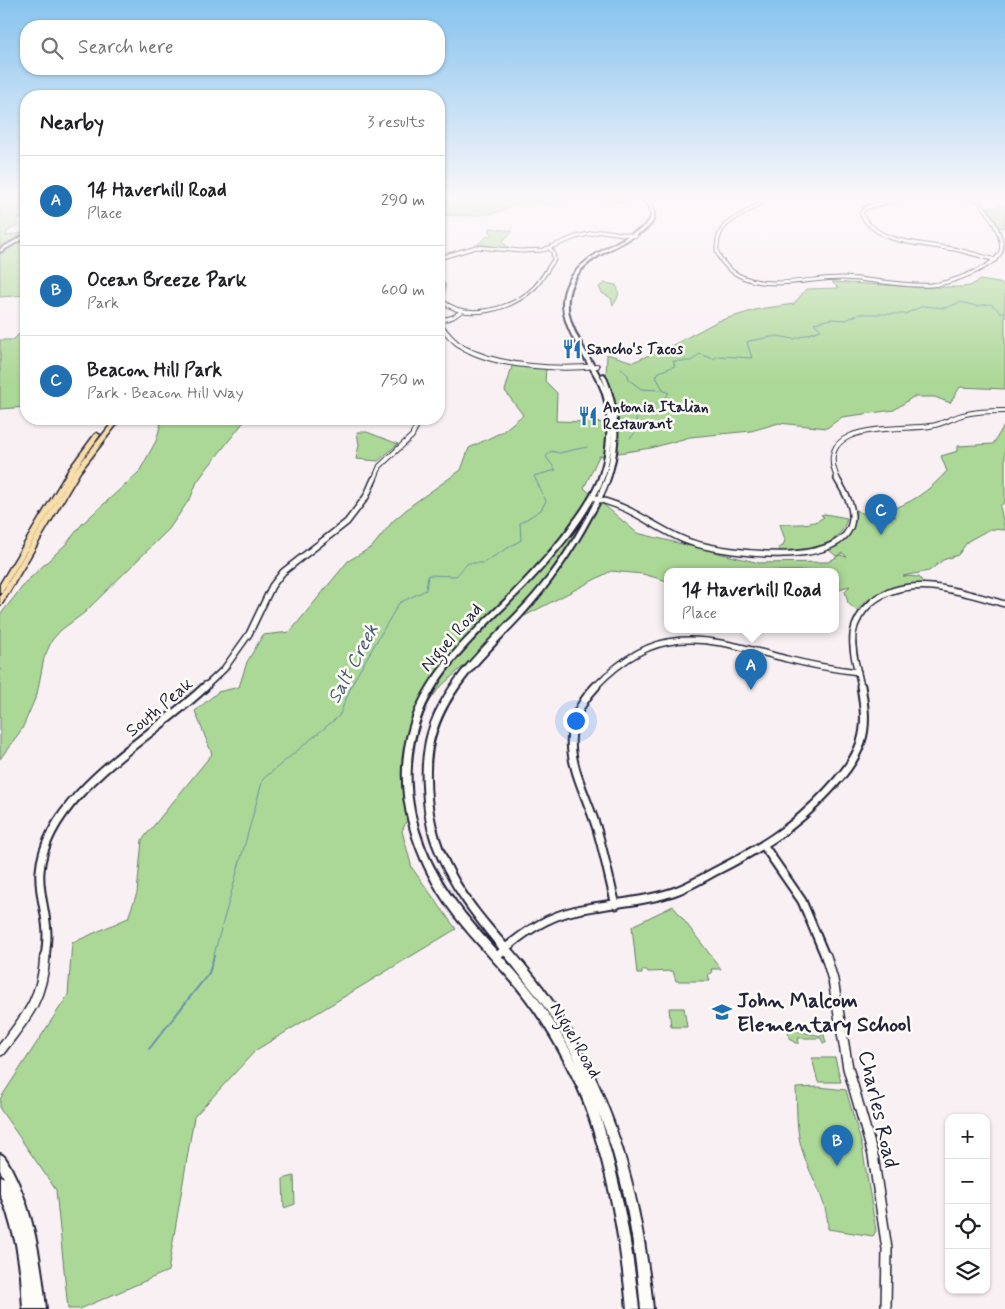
<!DOCTYPE html>
<html lang="en">
<head>
<meta charset="utf-8">
<style>
	body { margin:0; font-family:Mynerve,sans-serif; background:#f2f2f2; color:#202124 }
	.controls { position:absolute; right:15px; bottom:15px; display:grid; overflow:hidden; border-radius:10px; box-shadow:0 1px 4px #0004 }
	.controls button { width:45px; height:45px; display:grid; place-items:center; padding:0; border:0; border-bottom:1px solid #e0e0e0; background:#fff; color:#202124; font:25px sans-serif }
	.you { position:absolute; left:575px; top:720px; width:18px; height:18px; margin:-12px; border:4px solid #fff; border-radius:50%; background:#1a73e8; box-shadow:0 0 0 8px #1a73e833 }
	.badge { display:grid; place-items:center; width:32px; height:32px; border-radius:50%; background:#1f6fb2; color:#fff; font-size:16px; font-weight:700 }
	.pin { position:absolute; translate:-50% -41px; filter:drop-shadow(0 1px 2px #0008) }
	.pin::after { content:''; position:absolute; top:26px; width:18px; height:15px; background:inherit; clip-path:polygon(0 0,100% 0,50% 100%) }
	.popup { position:absolute; left:664px; top:568px; width:175px; height:65px; box-sizing:border-box; display:grid; place-content:center; border-radius:10px; background:#fff; filter:drop-shadow(0 1px 4px #0005); font-size:16px; white-space:nowrap; color:#757577 }
	.popup b { font-size:19px; color:#202124 }
	.popup::after { content:''; position:absolute; left:50%; top:100%; margin-left:-10px; border:10px solid transparent; border-top-color:#fff }
	.list { margin:0; padding:0; list-style:none }
	h2 { display:flex; justify-content:space-between; align-items:center; height:65px; margin:0; padding:0 20px; font-size:21px }
	h2 small { font-size:16px; font-weight:400; color:#757577 }
	.list li { display:grid; grid-template-columns:32px 1fr auto; gap:15px; align-items:center; box-sizing:border-box; height:90px; padding:0 20px; border-top:1px solid #e0e0e0 }
	.list b { display:block; font-size:19px; white-space:nowrap }
	.list p { margin:0; font-size:16px; white-space:nowrap; color:#757577 }
	.list em { font-size:16px; font-style:normal; color:#757577 }
	.icon { flex:none; width:28px; height:28px; fill:none; stroke:currentColor; stroke-width:2; stroke-linecap:round; stroke-linejoin:round }
	.map { position:relative; flex:none; width:1005px; height:1309px; overflow:hidden }
	.search { position:absolute; background:#fff; box-shadow:0 1px 4px #0004; left:20px; top:20px; width:425px; height:55px; display:flex; align-items:center; gap:12px; box-sizing:border-box; padding:0 18px; border-radius:20px; color:#757577; font-size:19px }
	.panel { position:absolute; background:#fff; box-shadow:0 1px 4px #0004; left:20px; top:90px; width:425px; height:335px; border-radius:20px }
	.map>svg:first-child { display:block }
	.green { fill:#acd897; stroke:#677d69 }
	.lines { fill:none; stroke-linecap:round; stroke-linejoin:round }
	.stream-far1 { stroke:#6690ab; stroke-width:1 }
	.stream { stroke:#6690ab; stroke-width:2 }
	.tertiary-far4-casing { stroke:#22223b; stroke-width:5 }
	.tertiary-far3-casing { stroke:#22223b; stroke-width:6 }
	.tertiary-far2-casing { stroke:#22223b; stroke-width:8 }
	.tertiary-far1-casing { stroke:#22223b; stroke-width:11 }
	.tertiary-casing { stroke:#22223b; stroke-width:12 }
	.secondary-casing { stroke:#22223b; stroke-width:4 }
	.primary-casing { stroke:#22223b; stroke-width:3 }
	.tertiary-far4 { stroke:#fdfcf7; stroke-width:3 }
	.tertiary-far3 { stroke:#fdfcf7; stroke-width:4 }
	.tertiary-far2 { stroke:#fdfcf7; stroke-width:5 }
	.tertiary-far1 { stroke:#fdfcf7; stroke-width:7 }
	.tertiary { stroke:#fdfcf7; stroke-width:9 }
	.secondary { fill:#fdfcf7; fill-rule:evenodd }
	.primary { fill:#f8deab; fill-rule:evenodd }
	.labels { text-anchor:middle; stroke-width:5; stroke-linejoin:round; paint-order:stroke }
	.far-poi-label { font-size:15px; font-weight:bold; fill:#22223b; stroke:#fdfcf7; text-anchor:start }
	.street-label { font-size:18px; fill:#22223b; stroke:#fdfcf7 }
	.water-label { font-size:19px; font-style:italic; fill:#445973; stroke:#fdfcf7 }
	.near-poi-label { font-size:21px; font-weight:bold; fill:#22223b; stroke:#fdfcf7; text-anchor:start }
	.near-street-label { font-size:21px; fill:#22223b; stroke:#fdfcf7 }
</style>
</head>
<body>
<div class="map">
<svg width="1005" height="1309" viewBox="0 0 1005 1309">
	<rect width="100%" height="100%" fill="#f9f0f4"/>
	<filter id="ink" filterUnits="userSpaceOnUse"><feTurbulence type="fractalNoise" baseFrequency=".02" numOctaves="2"/><feDisplacementMap in="SourceGraphic" scale="10" xChannelSelector="R" yChannelSelector="G"/><feConvolveMatrix kernelMatrix="1 2 1 2 8 2 1 2 1" color-interpolation-filters="sRGB"/></filter>
	<g filter="url(#ink)">
		<g class="green">
			<polygon points="0,198 26,198 26,217 15,220 18,225 8,231 6,236 26,232 26,274 22,279 26,280 26,295 0,297"/>
			<path d="M477,198H617L630,203L586,200L511,206C501,217 454,216 439,215V200Z"/>
			<polygon points="998,205 1002,205 1005,209 1005,227 998,228 987,208 996,207"/>
			<polygon points="490,228 513,231 502,242 511,249 478,244 486,237 493,234 490,232"/>
			<path d="M980,280L999,283L1005,286V389L960,387L950,403L935,397H913L894,410L842,417L827,428L779,423L751,431L690,437L651,448L599,456L584,488L637,533L759,563L828,562L840,555L847,557L843,553L836,556L829,550C846,541 856,531 856,510C868,518 883,513 896,517L885,511C910,505 930,490 947,471L941,456L958,451V446L993,444L1005,424V502L1000,506L1005,530L990,529L968,541L958,555L943,560L929,571L903,576L919,577L925,585C900,586 873,589 857,611L848,603L845,591L850,586L842,588L835,594V571H667V581L643,574L611,571L513,622L439,688L408,733L407,820L402,831L412,868L456,929L256,1050L194,1117L168,1271L80,1309H68L56,1190L0,1109V1099L68,995L72,943L128,918L137,893L142,840L212,754L195,711L218,692L239,687L247,662L263,635L290,632L348,561L372,547L393,521L413,504L461,470L469,448L502,432L523,415L505,391L513,363L546,368L545,381L557,393L556,421L614,423L612,391L606,377L607,354L633,362L675,344L718,321L759,309L794,304L806,289L838,288L832,282L917,287H962L970,286Z"/>
			<path d="M605,283L616,285C620,292 619,298 613,305L611,298L602,293L599,287Z"/>
			<polygon points="26,327 26,407 0,409 0,340 13,340"/>
			<polygon points="162,419 246,419 208,467 197,482 191,497 169,529 84,613 61,630 52,640 44,658 37,694 22,729 0,759 0,615 27,581 67,543 82,524 139,472 156,441"/>
			<polygon points="357,432 367,432 398,444 378,461 356,459 359,445"/>
			<path d="M825,514L847,518C841,548 806,550 781,552L778,548L783,546L785,540L780,524C793,524 813,526 824,517L821,515Z"/>
			<polygon points="673,906 721,969 711,969 712,973 708,974 710,981 676,981 673,971 648,972 647,970 642,970 642,974 637,974 632,926"/>
			<polygon points="669,1008 684,1008 687,1027 671,1027"/>
			<polygon points="791,1025 797,1025 797,1031 821,1036 823,1031 826,1043 823,1043 821,1038 798,1038 799,1043 795,1043 789,1038 788,1029"/>
			<polygon points="812,1058 835,1058 841,1082 818,1082"/>
			<path d="M819,1087L846,1090L862,1146L876,1231L873,1236L828,1229C828,1199 808,1174 801,1146C796,1128 797,1107 796,1088Z"/>
			<polygon points="294,1176 295,1204 284,1208 283,1179"/>
		</g>
		<g class="lines">
			<g class="stream-far1">
				<polyline points="621,368 628,375 629,380 641,389 662,390"/>
				<polyline points="630,438 640,428 632,411 646,404 660,404 669,393 664,391 656,377 659,372 675,366 673,361 691,361 700,354 713,359 719,356 752,358 747,342 749,341 777,336 794,339 821,330 814,323 831,319 846,320 859,314 905,314 923,306 945,308 961,302 976,306 991,304 1000,312 1005,312"/>
				<polyline points="213,958 263,779 339,716 354,680 399,603 426,590 428,575 456,576 468,563 483,563 521,540 520,523 541,510 546,501 534,476 556,470 546,457 551,451 559,453 587,447"/>
			</g>
			<polyline class="stream" points="149,1049 209,973 214,956"/>
			<defs>
				<g id="tertiary-far4">
					<path d="M762,198L763,201C745,217 719,217 717,246C716,254 721,260 726,266C756,296 808,277 844,278C873,279 901,287 931,285C947,284 995,268 1001,251C1005,237 986,207 976,198"/>
					<path d="M903,198L867,207L861,213C876,245 923,243 954,249C968,252 981,256 995,260"/>
					<polyline points="955,198 978,199"/>
					<polyline points="646,199 656,198"/>
					<polyline points="439,258 476,247 521,251 543,250 576,237 602,231 636,236"/>
					<path d="M439,280L443,285L442,301C467,322 512,309 534,288C542,280 547,269 554,260L553,252L549,248"/>
					<polyline points="440,321 453,317 462,311"/>
				</g>
				<g id="tertiary-far3">
					<polyline points="439,321 445,319"/>
					<path d="M439,323C446,332 453,342 464,348C498,367 558,370 597,366"/>
					<polyline points="374,480 380,466 412,436 420,419"/>
					<path d="M838,480C810,420 898,431 930,426C941,425 950,419 959,416C974,411 990,411 1005,411"/>
				</g>
				<g id="tertiary-far2">
					<path d="M593,497C606,502 620,505 632,512C652,522 672,537 693,543C726,553 849,571 852,518C853,504 843,490 837,479"/>
					<polyline points="205,687 224,669 249,634 272,586 283,572 347,522 366,497 374,479"/>
					<path d="M595,687C659,620 707,638 787,659C810,665 834,669 858,672"/>
					<path d="M861,687C858,670 851,652 853,634C855,621 862,611 872,602C909,572 964,593 1005,604"/>
				</g>
				<g id="tertiary-far1">
					<path d="M596,686C550,735 579,775 596,826C604,852 609,879 616,905"/>
					<polyline points="764,846 802,901 826,958"/>
					<path d="M496,957C518,936 543,918 573,911C606,903 641,903 673,892C688,887 701,879 714,872C759,849 793,829 827,792C841,777 855,761 861,742C867,724 864,704 861,686"/>
					<path d="M45,958C46,950 47,942 47,935C47,913 38,893 40,871C46,793 155,736 206,686"/>
				</g>
				<g id="tertiary">
					<polyline points="826,956 833,980 848,1068 873,1155 887,1249 886,1309"/>
					<path d="M0,1051C26,1017 42,1001 45,956"/>
				</g>
				<g id="secondary">
					<path d="M643,198H646C653,205 658,216 650,225C646,230 639,233 634,236C615,248 591,256 577,275C549,316 592,353 607,390L601,375L603,374L605,375C618,404 621,437 613,468C609,485 601,501 592,516C573,552 550,585 523,615C481,661 431,702 430,769C429,805 436,840 453,871C474,912 509,944 537,980C552,999 565,1020 577,1042C623,1124 644,1216 653,1309H641C635,1243 624,1175 599,1113C620,1177 632,1242 639,1309H627C622,1253 613,1197 597,1143C591,1122 585,1102 575,1082C561,1053 545,1024 525,998C503,969 476,944 454,915C414,862 390,791 410,726C426,673 469,635 507,598C531,573 555,548 575,519C584,507 592,494 598,480C608,455 611,417 602,391C591,361 554,324 565,290C575,260 609,248 633,233C639,230 646,227 649,221C654,213 649,205 643,198ZM612,426C612,440 611,454 608,468C604,485 595,500 587,516C572,543 555,570 534,594C495,639 439,680 426,741C423,756 422,771 423,786C424,806 426,826 433,845C453,899 494,940 528,985C548,1009 564,1037 578,1065C563,1037 547,1009 527,985C490,941 447,903 425,848C415,823 409,794 411,766C415,692 460,652 510,602C532,581 552,558 571,534C584,516 598,496 605,475C610,459 612,443 612,426Z"/>
					<polygon points="25,235 26,235 26,237 0,252 0,249"/>
					<path d="M0,1154C6,1156 8,1163 11,1168C34,1212 41,1260 46,1309H23L21,1276L16,1244L7,1212L0,1194V1176L4,1178L10,1190L0,1170Z"/>
				</g>
				<g id="primary">
					<polygon points="115,419 121,419 80,472 2,604 0,605 0,596 74,471"/>
					<polygon points="97,433 100,435 75,470 2,592 0,593 0,584 69,469 95,434"/>
				</g>
			</defs>
			<use href="#tertiary-far4" class="tertiary-far4-casing"/>
			<use href="#tertiary-far3" class="tertiary-far3-casing"/>
			<use href="#tertiary-far2" class="tertiary-far2-casing"/>
			<use href="#tertiary-far1" class="tertiary-far1-casing"/>
			<use href="#tertiary" class="tertiary-casing"/>
			<use href="#secondary" class="secondary-casing"/>
			<use href="#primary" class="primary-casing"/>
			<use href="#tertiary-far4" class="tertiary-far4"/>
			<use href="#tertiary-far3" class="tertiary-far3"/>
			<use href="#tertiary-far2" class="tertiary-far2"/>
			<use href="#tertiary-far1" class="tertiary-far1"/>
			<use href="#tertiary" class="tertiary"/>
			<use href="#secondary" class="secondary"/>
			<use href="#primary" class="primary"/>
		</g>
	</g>
	<linearGradient id="sky" x2="0" y2="1"><stop stop-color="#86c3ee"/><stop offset="0.52" stop-color="#fcf8fa"/><stop offset="1" stop-color="#fcf8fa" stop-opacity="0"/></linearGradient>
	<rect width="1005" height="381" fill="url(#sky)"/>
	<defs>
		<symbol id="restaurant-bare" viewBox="-9 -9 18 18"><path d="M-5-6h1v4h1v-4h1v4h1v-4h1v5L-1.5 .5V6h-2V.5L-5-1ZM5-6V6H3V1.5H1.5Q1.5-4 5-6Z" fill="#1f6fb2" stroke="#fdfcf7" stroke-width="2.5" paint-order="stroke"/></symbol>
		<symbol id="school-bare" viewBox="-9 -9 18 18"><path d="M0-5L7-2L0 1L-7-2ZM-4 1L0 2.5L4 1V4Q0 6-4 4Z" fill="#1f6fb2" stroke="#fdfcf7" stroke-width="2.5" paint-order="stroke"/></symbol>
	</defs>
	<g fill-rule="evenodd">
		<use href="#restaurant-bare" x="558" y="335" width="28" height="28"/>
		<use href="#restaurant-bare" x="574" y="402" width="28" height="28"/>
		<use href="#school-bare" x="708" y="998" width="28" height="28"/>
	</g>
	<g class="labels">
		<g class="far-poi-label">
			<text x="587" y="354">Sancho's Tacos</text>
			<text x="603" y="412">Antonia Italian<tspan x="603" dy="17">Restaurant</tspan></text>
		</g>
		<g class="street-label">
			<text transform="translate(451 637) rotate(-49)" y="6">Niguel Road</text>
			<text transform="translate(159 707) rotate(-40)" y="6">South Peak</text>
			<text transform="translate(576 1040) rotate(60)" y="6">Niguel Road</text>
		</g>
		<g class="water-label">
			<text transform="translate(352 663) rotate(-62)" y="7">Salt Creek</text>
		</g>
		<g class="near-poi-label">
			<text x="737" y="1007">John Malcom<tspan x="737" dy="24">Elementary School</tspan></text>
		</g>
		<g class="near-street-label">
			<text transform="translate(879 1109) rotate(77)" y="7">Charles Road</text>
		</g>
	</g>
</svg>
<div class="controls">
<button>+</button>
<button>−</button>
<button><svg class="icon" aria-label="locate" viewBox="0 0 24 24"><circle cx="12" cy="12" r="6"/><path d="M12 2v4M12 18v4M2 12h4M18 12h4"/></svg></button>
<button><svg class="icon" aria-label="layers" viewBox="0 0 24 24"><path d="M12 4l9 5-9 5-9-5zM3 14l9 5 9-5"/></svg></button>
</div>
<div class="you"></div>
<div class="pin badge" style="left:751px;top:690px">A</div>
<div class="popup"><b>14 Haverhill Road</b>Place</div>
<div class="pin badge" style="left:837px;top:1166px">B</div>
<div class="pin badge" style="left:881px;top:535px">C</div>
<div class="search"><svg class="icon" aria-label="search" viewBox="0 0 24 24"><circle cx="10" cy="10" r="6"/><path d="M15 15l6 6"/></svg>Search here</div>
<section class="panel">
<h2>Nearby<small>3 results</small></h2>
<ul class="list">
<li><span class="badge">A</span><div><b>14 Haverhill Road</b><p>Place</p></div><em>290 m</em></li>
<li><span class="badge">B</span><div><b>Ocean Breeze Park</b><p>Park</p></div><em>600 m</em></li>
<li><span class="badge">C</span><div><b>Beacon Hill Park</b><p>Park · Beacon Hill Way</p></div><em>750 m</em></li>
</ul>
</section>
</div>
</body>
</html>
